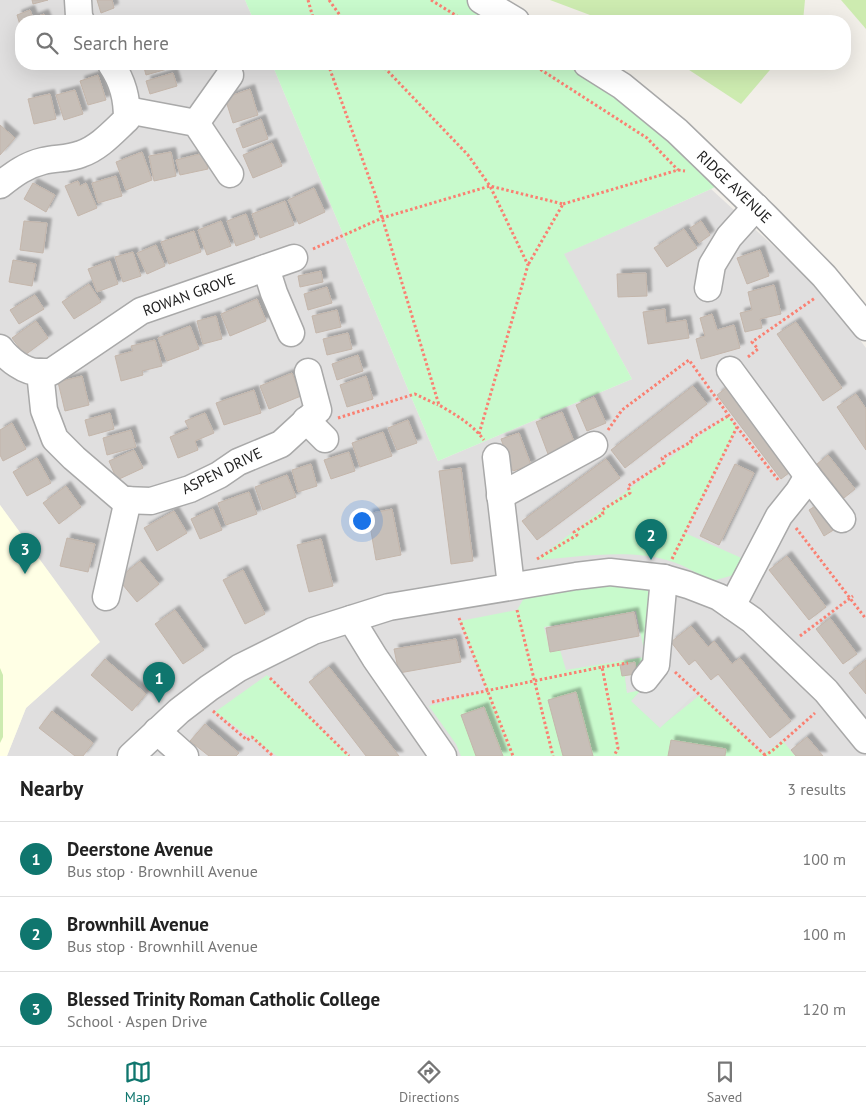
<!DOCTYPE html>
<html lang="en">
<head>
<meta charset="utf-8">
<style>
	body { margin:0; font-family:"PT Sans",sans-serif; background:#f6f6f6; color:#222 }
	.you { position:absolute; left:361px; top:520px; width:18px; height:18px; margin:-12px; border:4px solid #fff; border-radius:50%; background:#1a73e8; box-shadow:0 0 0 8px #1a73e833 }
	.badge { display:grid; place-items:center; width:32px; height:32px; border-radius:50%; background:#0f766e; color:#fff; font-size:16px; font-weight:700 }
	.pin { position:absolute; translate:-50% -41px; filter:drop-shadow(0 1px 2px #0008) }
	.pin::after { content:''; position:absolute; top:26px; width:18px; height:15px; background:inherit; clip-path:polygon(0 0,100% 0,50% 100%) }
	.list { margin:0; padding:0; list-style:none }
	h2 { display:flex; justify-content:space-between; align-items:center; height:65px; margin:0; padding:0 20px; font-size:21px }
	h2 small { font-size:16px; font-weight:400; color:#767676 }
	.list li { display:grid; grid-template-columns:32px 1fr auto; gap:15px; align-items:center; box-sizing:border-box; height:75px; padding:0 20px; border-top:1px solid #e0e0e0 }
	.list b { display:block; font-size:19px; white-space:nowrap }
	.list p { margin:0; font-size:16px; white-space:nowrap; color:#767676 }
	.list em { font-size:16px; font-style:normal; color:#767676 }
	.icon { flex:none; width:28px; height:28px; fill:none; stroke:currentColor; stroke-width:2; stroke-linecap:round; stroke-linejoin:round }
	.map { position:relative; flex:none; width:866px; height:756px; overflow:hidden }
	.search { position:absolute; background:#fff; box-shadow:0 5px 20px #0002; left:15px; right:15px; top:15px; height:55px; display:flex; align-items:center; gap:12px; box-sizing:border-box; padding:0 18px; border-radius:20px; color:#767676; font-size:19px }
	.sheet { height:290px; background:#fff }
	nav { display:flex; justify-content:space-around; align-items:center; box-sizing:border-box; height:70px; border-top:1px solid #e0e0e0; background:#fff; font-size:14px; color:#767676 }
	nav a { display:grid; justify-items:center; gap:2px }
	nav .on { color:#0f766e }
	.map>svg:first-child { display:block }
	.residential { fill:#e0dfdf }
	.education { fill:#ffffe5 }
	.grass { fill:#cdebb0 }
	.park { fill:#c8facc }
	.parking { fill:#e2e2e2 }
	.building { fill:#c7bfb8; stroke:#c4b6ab; filter:url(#shadow) }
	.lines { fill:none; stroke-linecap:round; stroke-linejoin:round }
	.minor-casing { stroke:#a9a9a9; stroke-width:29 }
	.path { stroke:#fa8072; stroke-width:3; stroke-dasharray:2.5 2.5; stroke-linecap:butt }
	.minor { stroke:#fff; stroke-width:26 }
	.labels { text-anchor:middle; stroke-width:4.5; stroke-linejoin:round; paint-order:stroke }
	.street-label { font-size:15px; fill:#222; stroke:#fff }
</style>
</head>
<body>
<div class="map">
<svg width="866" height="756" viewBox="0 0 866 756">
	<defs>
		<filter id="shadow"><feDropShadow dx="4.5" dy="-4.5" stdDeviation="1" flood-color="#0004"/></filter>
	</defs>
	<rect width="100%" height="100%" fill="#f2efe9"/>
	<polygon class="residential" points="0,0 245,0 254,21 21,21 21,64 272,64 438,461 632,379 563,254 711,189 826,294 866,348 866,756 7,756 26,708 99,642 0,505"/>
	<polygon class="education" points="0,505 100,642 26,708 7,756 0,756"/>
	<g class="grass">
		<polygon points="550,0 805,0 803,21 606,21"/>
		<polygon points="841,0 866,0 866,29"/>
		<polygon points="680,64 775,64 741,104"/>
		<polygon points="0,668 3,675 3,737 0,743"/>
	</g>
	<g class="park">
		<polygon points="245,0 481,0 516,21 254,21"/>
		<polygon points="272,64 587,64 728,180 711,189 564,254 632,379 438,461"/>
		<path d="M728,416L737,427L685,533L746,560L741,573L712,581C698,574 684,565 670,561C630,548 578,557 536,560L691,442Z"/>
		<polygon points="626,579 645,585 656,609 645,655 636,611 544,627 550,652 560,650 566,670 651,656 649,674 625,677 627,692 642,690 660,727 700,695 763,754 783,741 795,756 461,756 456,744 429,706 487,691 460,621 517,610 527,593"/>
		<polygon points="267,675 349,756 277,756 215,712"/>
	</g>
	<polygon class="parking" points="665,665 696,693 660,728 631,701 641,690 627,693 625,676 644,673"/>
	<g class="building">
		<polygon points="32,0 48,0 33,4"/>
		<polygon points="97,0 112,0 114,8 101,13"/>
		<polygon points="30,10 33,18 44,14 47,21 21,21 21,28 17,15"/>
		<polygon points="32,64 47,64 33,68"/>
		<polygon points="143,64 169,64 171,68 146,75"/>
		<polygon points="173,73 177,86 150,94 146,81"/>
		<polygon points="98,75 106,100 88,105 80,81"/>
		<polygon points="250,89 258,115 233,123 225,98"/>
		<polygon points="75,90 83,114 64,120 56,95"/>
		<polygon points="50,94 56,119 34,124 28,99"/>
		<polygon points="261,119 268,139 243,148 236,129"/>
		<polygon points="0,125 15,138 0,155"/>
		<polygon points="272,143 282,166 253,178 243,155"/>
		<polygon points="142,152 152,180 126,190 116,162"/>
		<polygon points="171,152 176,176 154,181 149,156"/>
		<polygon points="204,153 208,169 180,175 176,160"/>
		<polygon points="116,176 122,196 98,203 92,183"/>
		<polygon points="78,181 80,186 86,183 97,208 78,216 65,186"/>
		<polygon points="33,183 55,195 46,212 24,199"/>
		<polygon points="314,188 325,212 299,224 288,200"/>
		<polygon points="285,201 294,225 260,238 252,214"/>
		<polygon points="246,214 255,239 236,246 227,221"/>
		<polygon points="24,221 47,223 43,253 20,250"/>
		<polygon points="221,221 231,246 207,255 198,230"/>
		<polygon points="701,221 710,235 699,243 690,228"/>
		<polygon points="684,229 697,248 667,267 654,248"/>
		<polygon points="194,231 201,252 169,264 161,242"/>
		<polygon points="156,245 165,266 147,274 137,253"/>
		<polygon points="760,250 769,276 747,284 737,258"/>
		<polygon points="133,252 141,276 123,282 115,257"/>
		<polygon points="13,260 36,264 32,286 9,282"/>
		<polygon points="110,261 118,284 97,292 88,269"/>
		<polygon points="321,271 323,282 300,287 298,276"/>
		<polygon points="646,273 647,296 618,297 617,274"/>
		<polygon points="89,284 101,302 74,319 62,302"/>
		<polygon points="774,285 781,314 760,319 762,328 745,332 740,313 752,310 748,292"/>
		<polygon points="327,287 332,303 308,310 304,294"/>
		<polygon points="35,295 44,309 19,324 10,310"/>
		<polygon points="257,299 266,321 230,336 221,314"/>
		<polygon points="665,309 666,323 686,320 689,338 648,344 643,312"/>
		<polygon points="337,310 341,327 316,333 312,316"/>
		<polygon points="712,314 717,330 734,325 740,348 701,359 696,339 705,336 700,318"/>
		<polygon points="216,316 222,339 203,344 197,321"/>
		<polygon points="36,321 48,338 25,355 12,338"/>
		<polygon points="796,322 842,388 823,401 777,334"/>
		<polygon points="190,326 199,349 167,361 158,338"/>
		<polygon points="348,333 352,349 327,355 323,339"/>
		<polygon points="155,340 162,366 142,371 143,375 121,381 115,356 133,351 131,346"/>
		<polygon points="358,355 363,371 337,380 332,364"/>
		<polygon points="292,373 301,396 269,409 260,386"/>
		<polygon points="82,376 89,405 65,411 58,382"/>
		<polygon points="366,376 373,399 347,407 340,385"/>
		<polygon points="730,385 794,469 781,479 717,395"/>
		<polygon points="693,386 707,404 625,468 611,450"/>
		<polygon points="254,390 261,413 224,425 216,403"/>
		<polygon points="856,394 866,409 866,450 837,407"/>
		<polygon points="594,397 606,423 587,431 576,405"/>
		<polygon points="562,412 575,444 548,454 536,422"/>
		<polygon points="110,413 114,429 89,436 85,420"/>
		<polygon points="205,413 214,433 195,441 198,450 178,458 170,437 189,429 185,421"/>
		<polygon points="408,420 417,443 397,450 388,428"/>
		<polygon points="12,423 26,449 3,461 0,455 0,430"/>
		<polygon points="131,430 136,447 107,455 103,438"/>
		<polygon points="383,432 392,456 360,467 352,443"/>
		<polygon points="519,433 531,465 513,471 501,439"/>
		<polygon points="134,450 143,468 117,480 109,461"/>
		<polygon points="349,452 355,471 331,479 324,460"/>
		<polygon points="828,455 855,489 844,498 817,464"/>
		<polygon points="37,458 51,483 27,496 13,472"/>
		<polygon points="606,459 620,478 537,540 522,521"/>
		<polygon points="311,464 317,486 298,492 292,470"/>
		<polygon points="735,464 754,473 719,545 700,536"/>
		<polygon points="461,468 473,561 451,564 439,471"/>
		<polygon points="287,475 296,497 263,510 255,487"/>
		<polygon points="66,486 81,507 59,524 43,503"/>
		<polygon points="249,492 257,514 226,525 218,503"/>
		<polygon points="820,503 835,529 824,536 809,510"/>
		<polygon points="213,509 222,530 200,539 191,519"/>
		<polygon points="392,509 401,555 376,560 368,514"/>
		<polygon points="174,511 187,533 157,551 144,528"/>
		<polygon points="67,538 95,544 88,572 60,566"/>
		<polygon points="321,539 333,586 309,592 297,545"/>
		<polygon points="787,556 826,607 809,620 769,570"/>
		<polygon points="140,561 159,584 137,602 118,579"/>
		<polygon points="243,570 265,614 245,624 223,580"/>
		<polygon points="175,610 204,650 183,664 155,624"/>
		<polygon points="634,612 639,636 550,652 546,628"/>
		<polygon points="830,618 857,654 843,664 816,629"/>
		<polygon points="691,626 708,647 714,641 732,664 740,658 791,721 770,738 718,674 711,680 695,660 689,665 671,642"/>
		<polygon points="456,639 461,662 399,673 394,649"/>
		<polygon points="105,659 146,694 132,711 91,675"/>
		<polygon points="866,660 866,694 849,673"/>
		<polygon points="635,662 636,674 622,676 620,665"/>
		<polygon points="329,667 399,756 366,756 309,682"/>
		<polygon points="576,692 593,756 563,756 548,700"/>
		<polygon points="484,707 503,756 476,756 461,715"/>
		<polygon points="52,711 93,743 83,756 75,756 39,728"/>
		<polygon points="205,724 239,753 236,756 209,756 190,741"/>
		<polygon points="807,737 823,756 796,756 791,750"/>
		<polygon points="671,740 726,749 725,756 668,756"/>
	</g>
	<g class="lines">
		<defs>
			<g id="minor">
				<polyline points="78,0 79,16 81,21"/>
				<polyline points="481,0 516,21"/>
				<polyline points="587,64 622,86 677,131 765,216 824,276 866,327"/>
				<polyline points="127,110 196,123 230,174"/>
				<polyline points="196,123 230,75"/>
				<path d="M0,185C14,174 26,165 43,161C56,158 69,159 81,154C99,148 113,132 127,119C127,98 123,82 111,64"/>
				<polyline points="266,268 274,293 291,333"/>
				<polyline points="708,288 712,265 729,237 756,207"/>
				<path d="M0,348C8,359 25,373 40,372L44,410L55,439L74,458L123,500L151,501L190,489L219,475L238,462L281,444L318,410L308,372"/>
				<polyline points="730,370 808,476 842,519"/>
				<polyline points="40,372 51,372 141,311 294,258"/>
				<polyline points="306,420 325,439"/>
				<polyline points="496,457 511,586"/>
				<polyline points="500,496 594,445"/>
				<polyline points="106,597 128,500"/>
				<polyline points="732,606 779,516 799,491 808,476"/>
				<polyline points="351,619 375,658 443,756"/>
				<polyline points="645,679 656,665 664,578"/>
				<polyline points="157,731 185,756"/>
				<polyline points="131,756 179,711 209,688 239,668 313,631 389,607 576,576 610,572 664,578 688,585 719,597 752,620 826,691 866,740"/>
			</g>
		</defs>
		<use href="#minor" class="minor-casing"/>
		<g class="path">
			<polyline points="308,0 314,21"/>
			<polyline points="329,0 344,21"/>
			<polyline points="431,0 465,21"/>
			<path d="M328,64L375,194L439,405C456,415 472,424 484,440"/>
			<polyline points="381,64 468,155 490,186 528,265 479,434"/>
			<polyline points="532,64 647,138 678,170"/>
			<polyline points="563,204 678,170 685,171"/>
			<polyline points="313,249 382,218 490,186 563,204 528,265"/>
			<polyline points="748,357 758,349 752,342 815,298"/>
			<polyline points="338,418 415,394 438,405"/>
			<polyline points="608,430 622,410 689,360 737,427 779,481"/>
			<polyline points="796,528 866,619"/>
			<polyline points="537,559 577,535 574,532 603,514 602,510 630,493 628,486 664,463 662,458 691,442 690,439 728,416"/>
			<polyline points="672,559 737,427"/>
			<polyline points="517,610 553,756"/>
			<polyline points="459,618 513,756"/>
			<polyline points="800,636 853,596"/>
			<polyline points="602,667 628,663"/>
			<polyline points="675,672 765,755"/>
			<polyline points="270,678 349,756"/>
			<polyline points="432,702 602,667 618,748 614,756"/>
			<polyline points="213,711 247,740 252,737 273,756"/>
			<polyline points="764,756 772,751 815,713"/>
		</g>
		<use href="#minor" class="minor"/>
	</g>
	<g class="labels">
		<g class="street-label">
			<text transform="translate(734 187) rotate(44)" y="5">RIDGE AVENUE</text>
			<text transform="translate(189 295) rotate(-20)" y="5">ROWAN GROVE</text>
			<text transform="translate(222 471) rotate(-26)" y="5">ASPEN DRIVE</text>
		</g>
	</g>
</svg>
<div class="you"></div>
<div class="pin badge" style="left:159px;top:703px">1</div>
<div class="pin badge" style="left:651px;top:560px">2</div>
<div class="pin badge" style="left:25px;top:574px">3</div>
<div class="search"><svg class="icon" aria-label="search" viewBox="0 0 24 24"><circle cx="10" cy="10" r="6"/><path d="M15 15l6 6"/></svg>Search here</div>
</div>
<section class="sheet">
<h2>Nearby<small>3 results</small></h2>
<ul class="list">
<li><span class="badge">1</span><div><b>Deerstone Avenue</b><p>Bus stop · Brownhill Avenue</p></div><em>100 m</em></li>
<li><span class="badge">2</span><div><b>Brownhill Avenue</b><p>Bus stop · Brownhill Avenue</p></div><em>100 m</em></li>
<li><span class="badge">3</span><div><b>Blessed Trinity Roman Catholic College</b><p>School · Aspen Drive</p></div><em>120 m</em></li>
</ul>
</section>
<nav>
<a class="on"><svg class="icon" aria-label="map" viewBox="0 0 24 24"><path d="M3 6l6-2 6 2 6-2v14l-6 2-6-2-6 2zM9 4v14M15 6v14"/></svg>Map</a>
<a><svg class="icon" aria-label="directions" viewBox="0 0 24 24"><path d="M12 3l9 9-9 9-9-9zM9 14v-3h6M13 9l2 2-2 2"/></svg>Directions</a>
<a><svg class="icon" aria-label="saved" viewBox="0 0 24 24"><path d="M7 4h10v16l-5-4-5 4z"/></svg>Saved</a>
</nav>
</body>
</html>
